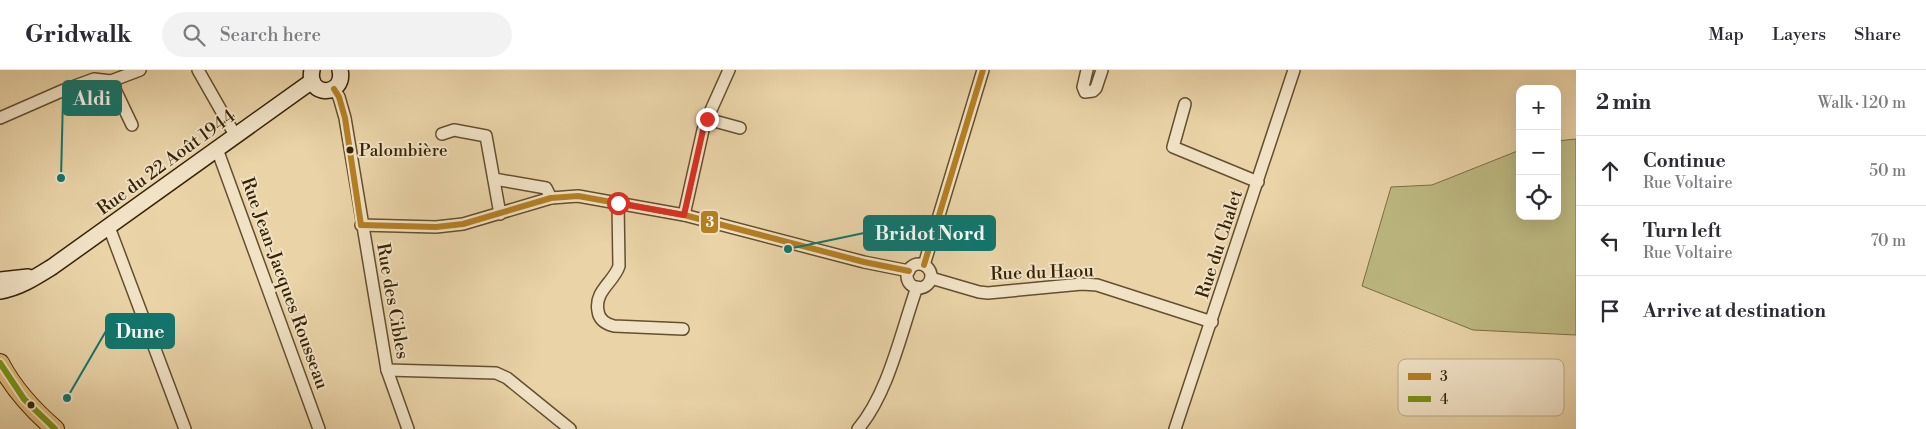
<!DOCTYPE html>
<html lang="en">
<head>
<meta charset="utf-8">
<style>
	body { margin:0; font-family:"Libre Bodoni",serif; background:#f2f2f3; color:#2b2b33 }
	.controls { position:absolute; right:15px; top:15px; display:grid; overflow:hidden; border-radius:10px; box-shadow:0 5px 20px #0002 }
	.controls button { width:45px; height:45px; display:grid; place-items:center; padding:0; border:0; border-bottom:1px solid #e1e1e2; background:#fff; color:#2b2b33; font:25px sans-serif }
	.stop { position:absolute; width:15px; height:15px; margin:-11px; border:4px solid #d93025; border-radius:50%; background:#fff }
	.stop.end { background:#d93025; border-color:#fff; box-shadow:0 1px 5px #0008 }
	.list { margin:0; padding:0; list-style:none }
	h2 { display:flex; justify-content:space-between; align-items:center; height:65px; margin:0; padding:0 20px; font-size:21px }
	h2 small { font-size:16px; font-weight:400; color:#7c7c81 }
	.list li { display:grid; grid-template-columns:32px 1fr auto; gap:15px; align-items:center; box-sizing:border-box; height:70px; padding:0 20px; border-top:1px solid #e1e1e2 }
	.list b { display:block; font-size:19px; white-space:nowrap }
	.list p { margin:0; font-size:16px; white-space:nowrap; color:#7c7c81 }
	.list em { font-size:16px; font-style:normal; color:#7c7c81 }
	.icon { flex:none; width:28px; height:28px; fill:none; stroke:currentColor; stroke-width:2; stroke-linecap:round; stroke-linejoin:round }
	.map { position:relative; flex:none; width:1576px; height:359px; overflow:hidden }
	header { display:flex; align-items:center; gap:30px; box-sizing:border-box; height:70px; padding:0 25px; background:#fff; border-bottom:1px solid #e1e1e2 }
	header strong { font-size:24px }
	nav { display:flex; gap:28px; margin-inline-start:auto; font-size:18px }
	.search { width:350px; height:45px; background:#f2f2f3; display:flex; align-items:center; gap:12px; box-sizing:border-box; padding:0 18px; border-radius:28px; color:#7c7c81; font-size:19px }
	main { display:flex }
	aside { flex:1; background:#fff }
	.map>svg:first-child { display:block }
	.green { fill:#beba82; stroke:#7a6e44 }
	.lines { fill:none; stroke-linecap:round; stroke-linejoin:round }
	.street-casing { stroke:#644f2e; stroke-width:14 }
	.secondary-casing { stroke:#372305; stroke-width:18 }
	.primary-casing { stroke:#372305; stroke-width:20 }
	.street { stroke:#f1e2c6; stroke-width:11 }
	.secondary { stroke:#f1e2c6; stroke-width:15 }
	.primary { stroke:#e4ba74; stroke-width:18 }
	.bus-1-casing { stroke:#f1e2c6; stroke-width:10 }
	.bus-2-casing { stroke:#f1e2c6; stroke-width:10 }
	.bus-1 { stroke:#b58023; stroke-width:6 }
	.bus-2 { stroke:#799217; stroke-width:6 }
	.route { stroke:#d93025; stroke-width:6 }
	.bus-dot { fill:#372305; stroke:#f1e2c6; stroke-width:2 }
	.labels { text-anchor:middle; stroke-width:4; stroke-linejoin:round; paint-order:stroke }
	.bus-label { font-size:17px; fill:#372305; stroke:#f1e2c6; text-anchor:start }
	.street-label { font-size:18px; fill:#372305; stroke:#f1e2c6 }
	.key { fill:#f1e2c6; stroke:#b9a98c; stroke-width:1 }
	.key-label { font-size:14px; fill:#372305 }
	.leader { fill:none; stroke:#0f766e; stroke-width:2 }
	.callout-dot { fill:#0f766e; stroke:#f1e2c6; stroke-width:2 }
	.callout { fill:#0f766e; stroke:#0f766e; stroke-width:2 }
	.callout-label { font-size:19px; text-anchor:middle; font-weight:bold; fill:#fff }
	.line-badge { stroke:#f1e2c6; stroke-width:2 }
	.badge-label { font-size:14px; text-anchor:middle; font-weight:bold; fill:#fff }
</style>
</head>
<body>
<header>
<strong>Gridwalk</strong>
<div class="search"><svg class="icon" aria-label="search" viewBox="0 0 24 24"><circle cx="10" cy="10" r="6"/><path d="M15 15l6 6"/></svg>Search here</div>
<nav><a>Map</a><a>Layers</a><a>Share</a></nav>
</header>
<main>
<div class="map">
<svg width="1576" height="359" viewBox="0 0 1576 359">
	<rect width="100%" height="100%" fill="#e9d3a7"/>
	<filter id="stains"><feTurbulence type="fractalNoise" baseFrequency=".004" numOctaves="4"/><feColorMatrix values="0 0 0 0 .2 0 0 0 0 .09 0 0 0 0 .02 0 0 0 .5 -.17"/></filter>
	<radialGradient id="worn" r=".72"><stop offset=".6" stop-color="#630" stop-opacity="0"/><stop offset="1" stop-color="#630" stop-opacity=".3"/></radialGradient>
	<polygon class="green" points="1576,69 1576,265 1473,260 1362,216 1391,117 1432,115 1520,80 1520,146 1557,146 1557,71"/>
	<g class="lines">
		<defs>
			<g id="street">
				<polyline points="198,0 235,65"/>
				<polyline points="1087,0 1083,17 1085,22 1093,21 1096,18 1102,0"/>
				<polyline points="111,11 132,55"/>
				<polyline points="334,19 339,27 345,48 387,300 408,359"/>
				<polyline points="1185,34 1173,77 1258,112"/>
				<polyline points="0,48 64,20 94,9 111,11 140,0"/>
				<polyline points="707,49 729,0"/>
				<polyline points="442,64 454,60 486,66 500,144"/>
				<polyline points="217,79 319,359"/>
				<polyline points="494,109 546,118 551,128"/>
				<path d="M618,133L619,196C614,212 594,221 598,241C599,250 606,254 614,256L683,259"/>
				<polyline points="684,145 703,60 707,49 740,58"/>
				<polyline points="361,155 436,157 463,154 551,128 578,126 684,145 864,192 909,201"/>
				<polyline points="109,157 185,359"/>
				<circle cx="919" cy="206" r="12"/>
				<polyline points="924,195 983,0"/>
				<polyline points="931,208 979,222 988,223 1082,214 1097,215 1212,252"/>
				<polyline points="387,300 496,303 507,308 570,359"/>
				<path d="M858,359C889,322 901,262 917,217"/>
				<polyline points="1175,359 1294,0"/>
			</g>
			<g id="secondary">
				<path d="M312,0C306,28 346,27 340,0"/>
				<polyline points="0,210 28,207"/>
				<path d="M0,221C19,218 36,207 52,197L312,11"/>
			</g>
			<path id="primary" d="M0,293C13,318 34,341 55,359"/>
		</defs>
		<use href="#street" class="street-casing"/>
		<use href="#secondary" class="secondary-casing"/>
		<use href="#primary" class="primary-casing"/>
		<use href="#street" class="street"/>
		<use href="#secondary" class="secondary"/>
		<use href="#primary" class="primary"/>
		<defs>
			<g id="bus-1">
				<polyline points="334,19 339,27 345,48 361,155"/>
				<polyline points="361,155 436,157 463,154 551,128 578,126 684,145 864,192 909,201"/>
				<polyline points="924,195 983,0"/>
			</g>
			<polyline id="bus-2" points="0,293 24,329 55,359"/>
		</defs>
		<use href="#bus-1" class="bus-1-casing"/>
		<use href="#bus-2" class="bus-2-casing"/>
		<use href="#bus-1" class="bus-1"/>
		<use href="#bus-2" class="bus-2"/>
	</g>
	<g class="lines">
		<polyline class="route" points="618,133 684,145 703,60 707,49"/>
	</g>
	<g class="bus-dot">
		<circle cx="350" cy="80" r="4.5"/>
		<circle cx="31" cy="335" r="4.5"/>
	</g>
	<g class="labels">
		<g class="bus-label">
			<text x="359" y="86">Palombière</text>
		</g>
		<g class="street-label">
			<text transform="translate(166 92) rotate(-36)" y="6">Rue du 22 Août 1944</text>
			<text transform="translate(1219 174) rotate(-72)" y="6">Rue du Chalet</text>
			<text transform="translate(1042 202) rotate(-2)" y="6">Rue du Haou</text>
			<text transform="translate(285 213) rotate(70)" y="6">Rue Jean-Jacques Rousseau</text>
			<text transform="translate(393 231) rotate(80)" y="6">Rue des Cibles</text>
		</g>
	</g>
	<rect x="1398" y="289" width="166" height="57" rx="8" class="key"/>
	<rect x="1408" y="303" width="23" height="7" fill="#b58023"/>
	<rect x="1408" y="326" width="23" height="6" fill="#799217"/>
	<g class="key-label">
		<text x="1440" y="311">3</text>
		<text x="1440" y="334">4</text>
	</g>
	<path class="leader" d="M61 108L63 28M788 179L864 163M67 328L106 261"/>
	<g class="callout-dot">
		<circle cx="61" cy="108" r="5"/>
		<circle cx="788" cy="179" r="5"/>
		<circle cx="67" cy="328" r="5"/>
	</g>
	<g class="callout">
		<rect x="63" y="11" width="58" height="34" rx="5"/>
		<rect x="864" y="146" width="131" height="34" rx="5"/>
		<rect x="106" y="244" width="68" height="34" rx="5"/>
	</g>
	<g class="callout-label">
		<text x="92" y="35">Aldi</text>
		<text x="930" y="170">Bridot Nord</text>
		<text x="140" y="268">Dune</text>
	</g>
	<rect class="line-badge" x="700" y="140" width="19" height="24" rx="5" fill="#b58023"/>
	<g class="badge-label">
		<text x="710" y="157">3</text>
	</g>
	<rect width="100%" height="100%" filter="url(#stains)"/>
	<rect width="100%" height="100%" fill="url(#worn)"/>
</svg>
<div class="controls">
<button>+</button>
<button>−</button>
<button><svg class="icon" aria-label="locate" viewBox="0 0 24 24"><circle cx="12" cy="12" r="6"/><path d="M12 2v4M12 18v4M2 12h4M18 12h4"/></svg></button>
</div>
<div class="stop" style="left:618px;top:133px"></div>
<div class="stop end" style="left:707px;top:49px"></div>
</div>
<aside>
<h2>2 min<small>Walk · 120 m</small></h2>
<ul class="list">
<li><svg class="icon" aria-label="ahead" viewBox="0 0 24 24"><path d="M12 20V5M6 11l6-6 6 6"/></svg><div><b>Continue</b><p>Rue Voltaire</p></div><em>50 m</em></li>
<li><svg class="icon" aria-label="left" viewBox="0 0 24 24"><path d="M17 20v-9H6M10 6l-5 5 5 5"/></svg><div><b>Turn left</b><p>Rue Voltaire</p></div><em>70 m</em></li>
<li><svg class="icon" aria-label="arrive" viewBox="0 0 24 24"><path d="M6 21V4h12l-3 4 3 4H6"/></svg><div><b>Arrive at destination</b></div></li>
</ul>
</aside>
</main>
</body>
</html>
